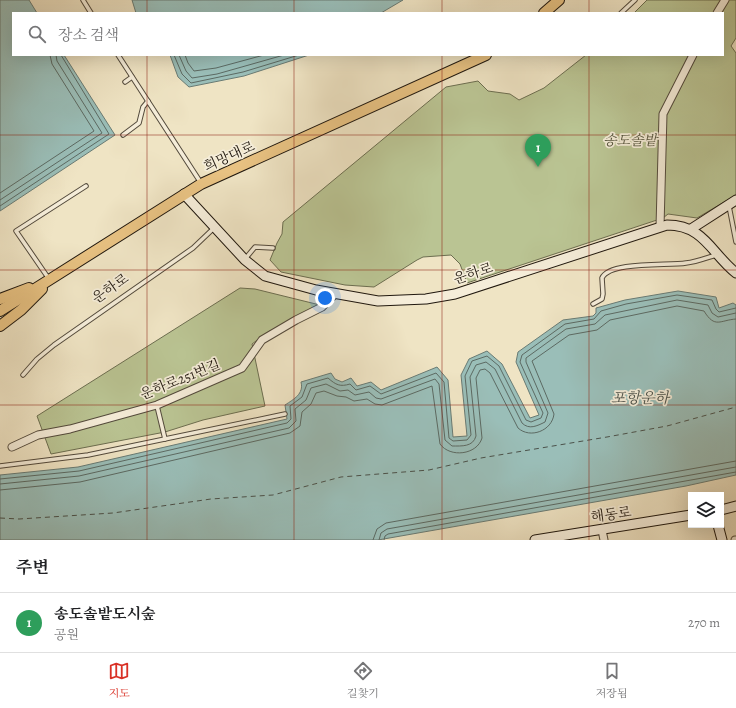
<!DOCTYPE html>
<html lang="ko">
<head>
<meta charset="utf-8">
<style>
	body { margin:0; font-family:Alegreya,"Noto Serif KR",serif; background:#f2f2f2; color:#202124 }
	.controls { position:absolute; right:12px; bottom:12px; display:grid; overflow:hidden; border-radius:0px; box-shadow:0 4px 16px #0002 }
	.controls button { width:36px; height:36px; display:grid; place-items:center; padding:0; border:0; border-bottom:1px solid #e0e0e0; background:#fff; color:#202124; font:20px sans-serif }
	.you { position:absolute; left:325px; top:298px; width:14px; height:14px; margin:-10px; border:3px solid #fff; border-radius:50%; background:#1a73e8; box-shadow:0 0 0 6px #1a73e833 }
	.badge { display:grid; place-items:center; width:26px; height:26px; border-radius:50%; background:#d93025; color:#fff; font-size:13px; font-weight:700 }
	.pin { position:absolute; translate:-50% -33px; filter:drop-shadow(0 1px 2px #0008) }
	.pin::after { content:''; position:absolute; top:21px; width:14px; height:12px; background:inherit; clip-path:polygon(0 0,100% 0,50% 100%) }
	.list { margin:0; padding:0; list-style:none }
	h2 { display:flex; justify-content:space-between; align-items:center; height:52px; margin:0; padding:0 16px; font-size:17px }
	h2 small { font-size:13px; font-weight:400; color:#757577 }
	.list li { display:grid; grid-template-columns:26px 1fr auto; gap:12px; align-items:center; box-sizing:border-box; height:60px; padding:0 16px; border-top:1px solid #e0e0e0 }
	.list b { display:block; font-size:15px; white-space:nowrap }
	.list p { margin:0; font-size:13px; white-space:nowrap; color:#757577 }
	.list em { font-size:13px; font-style:normal; color:#757577 }
	.icon { flex:none; width:22px; height:22px; fill:none; stroke:currentColor; stroke-width:2; stroke-linecap:round; stroke-linejoin:round }
	.map { position:relative; flex:none; width:736px; height:540px; overflow:hidden }
	.search { position:absolute; background:#fff; box-shadow:0 4px 16px #0002; left:12px; right:12px; top:12px; height:44px; display:flex; align-items:center; gap:10px; box-sizing:border-box; padding:0 14px; border-radius:0px; color:#757577; font-size:15px }
	.sheet { height:112px; background:#fff }
	nav { display:flex; justify-content:space-around; align-items:center; box-sizing:border-box; height:56px; border-top:1px solid #e0e0e0; background:#fff; font-size:11px; color:#757577 }
	nav a { display:grid; justify-items:center; gap:2px }
	nav .on { color:#d93025 }
	.map>svg:first-child { display:block }
	.green { fill:#bac493; stroke:#6c6e50 }
	.water { fill:#9abeb8; stroke:#697b74 }
	.lines { fill:none; stroke-linecap:round; stroke-linejoin:round }
	.shore { stroke:#5c6a63; stroke-width:1 }
	.ferry { stroke:#4a514a; stroke-width:1; stroke-dasharray:5 4; stroke-linecap:butt }
	.lane-casing { stroke:#534a3c; stroke-width:5.5 }
	.street-casing { stroke:#534a3c; stroke-width:9 }
	.secondary-casing { stroke:#1f170e; stroke-width:11 }
	.primary-casing { stroke:#1f170e; stroke-width:12 }
	.lane { stroke:#f5edd9; stroke-width:3.5 }
	.street { stroke:#f5edd9; stroke-width:7 }
	.secondary { stroke:#f5edd9; stroke-width:9 }
	.primary { stroke:#e8c282; stroke-width:10 }
	.grid { fill:none; stroke:#8f2418; stroke-width:1; stroke-opacity:0.55 }
	.labels { text-anchor:middle; stroke-width:3.5; stroke-linejoin:round; paint-order:stroke }
	.park-label { font-size:14px; font-style:italic; fill:#55543d; stroke:#f5edd9 }
	.street-label { font-size:14px; fill:#1f170e; stroke:#f5edd9 }
	.water-label { font-size:15px; font-style:italic; fill:#4a514a; stroke:#f5edd9 }
</style>
</head>
<body>
<div class="map">
<svg width="736" height="540" viewBox="0 0 736 540">
	<rect width="100%" height="100%" fill="#efe4c4"/>
	<filter id="stains"><feTurbulence type="fractalNoise" baseFrequency=".005" numOctaves="4"/><feColorMatrix values="0 0 0 0 .2 0 0 0 0 .09 0 0 0 0 .02 0 0 0 .5 -.17"/></filter>
	<radialGradient id="worn" r=".72"><stop offset=".6" stop-color="#630" stop-opacity="0"/><stop offset="1" stop-color="#630" stop-opacity=".3"/></radialGradient>
	<g class="green">
		<polygon points="647,0 736,0 736,38 731,46 736,53 736,195 697,218 668,214 663,218 467,283 460,264 451,255 423,257 417,260 374,287 345,285 281,272 270,260 277,243 282,234 283,222 446,87 478,81 488,91 510,94 519,100 544,88 586,55 723,55 723,13 634,13"/>
		<polygon points="240,288 255,289 320,305 268,332 252,344 265,406 203,420 165,432 51,454 37,416"/>
	</g>
	<g class="water">
		<polygon points="0,0 29,0 37,13 13,13 13,55 64,55 115,135 0,211"/>
		<polygon points="132,0 403,0 381,13 136,13"/>
		<polygon points="170,55 309,55 244,76 189,87 178,77"/>
		<path d="M678,291L716,297L719,308L733,303L736,305V475L686,486L378,540H0V475L78,467L287,419L285,405C294,399 304,394 301,382L331,373L335,379L342,382L351,378L357,386L371,382L381,390L437,367L448,380L453,437L467,436L461,375L469,359L487,351L502,364L530,418L539,415L516,362L518,352L563,320L593,316L596,313V308L625,300Z"/>
	</g>
	<g class="lines">
		<g class="shore">
			<polyline points="174,55 182,74 191,83 243,72 299,55"/>
			<polyline points="179,55 186,71 192,78 217,74 284,55"/>
			<polyline points="185,55 188,63 194,71 216,68 264,55"/>
			<polyline points="0,193 94,131 52,64 50,55"/>
			<polyline points="0,200 102,133 57,61 56,55"/>
			<polyline points="0,206 109,134 61,55"/>
			<path d="M0,479L79,471L287,423L291,419L290,406L302,397L307,384L328,378C336,385 340,387 350,384L356,390L370,386L381,394L436,373L444,382L449,438L453,441L467,440L471,435L465,376L472,361L487,356L499,366L526,420L531,422L541,418L543,413L520,362L522,355L565,324L594,319L601,311L626,304L677,295L712,300L716,309L719,312L736,308"/>
			<path d="M0,484L79,476L289,428L296,421L295,409L306,400L311,388L326,384L340,391L348,390L355,395L369,392L376,398L381,399L435,379L439,384L445,440L452,446C462,446 473,447 476,436L470,377L476,365L486,362L495,369L522,423C529,430 537,426 545,422L548,413L526,362V358L566,329L595,324L605,315L677,300L708,305L712,313L718,317L736,313"/>
			<path d="M0,490L80,482L290,433L300,426L302,412L311,404L316,393L324,391L337,396L346,397L354,401L367,399L375,404L382,405L432,386L440,444C450,458 477,455 482,438L476,378L480,370L485,369L490,373L518,428C530,439 552,431 554,414L532,361L569,335L597,330L610,320L677,306L704,311C715,329 720,320 736,319"/>
			<polyline points="373,540 377,529 386,523 736,461"/>
			<polyline points="379,540 381,533 387,529 736,467"/>
			<polyline points="384,540 385,536 388,534 736,472"/>
		</g>
		<polyline class="ferry" points="0,518 19,519 113,513 211,499 273,495 341,477 429,470 481,458 607,437 667,426 736,407"/>
		<defs>
			<g id="lane">
				<polyline points="83,0 91,13"/>
				<polyline points="621,13 635,0"/>
				<polyline points="118,55 201,183"/>
				<polyline points="125,82 132,77"/>
				<polyline points="123,135 139,123 143,107 148,101"/>
				<polyline points="729,206 736,242"/>
				<polyline points="245,259 255,247 273,248"/>
				<polyline points="49,279 16,231 86,186"/>
				<path d="M593,304L602,299L603,294L602,278C610,261 668,266 686,263C696,262 706,258 716,255"/>
				<polyline points="23,375 37,359 54,345 193,248 214,228"/>
				<polyline points="157,406 165,439"/>
				<polyline points="0,466 88,455 285,414"/>
			</g>
			<g id="street">
				<polyline points="717,13 725,0"/>
				<polyline points="660,227 663,114 693,55"/>
				<polyline points="12,447 38,435 70,429 157,405 242,368 262,340 296,320 322,307 335,294"/>
				<polyline points="602,530 604,540"/>
				<polyline points="735,540 736,540"/>
			</g>
			<g id="secondary">
				<path d="M184,194L245,260L265,276L316,290L378,301L426,299L455,294L667,225C704,225 711,253 736,273"/>
				<polyline points="691,229 736,200"/>
				<polyline points="721,510 736,506"/>
				<polyline points="718,525 722,540"/>
				<polyline points="535,540 691,515"/>
			</g>
			<g id="primary">
				<polyline points="544,13 559,0"/>
				<polyline points="0,299 29,288"/>
				<polyline points="0,311 201,184 486,55"/>
				<polyline points="0,326 21,310 42,289"/>
			</g>
		</defs>
		<use href="#lane" class="lane-casing"/>
		<use href="#street" class="street-casing"/>
		<use href="#secondary" class="secondary-casing"/>
		<use href="#primary" class="primary-casing"/>
		<use href="#lane" class="lane"/>
		<use href="#street" class="street"/>
		<use href="#secondary" class="secondary"/>
		<use href="#primary" class="primary"/>
	</g>
	<path class="grid" d="M147,0V13M294,0V13M442,0V13M589,0V13M147,55V540M294,55V540M442,55V540M589,55V540M0,135H736M0,270H736M0,405H736"/>
	<g class="labels">
		<g class="park-label">
			<text x="630" y="145">송도솔밭</text>
		</g>
		<g class="street-label">
			<text transform="translate(229 156) rotate(-24)" y="5">희망대로</text>
			<text transform="translate(473 273) rotate(-18)" y="5">운하로</text>
			<text transform="translate(110 288) rotate(-35)" y="5">운하로</text>
			<text transform="translate(180 379) rotate(-22)" y="5">운하로251번길</text>
			<text transform="translate(611 514) rotate(-8)" y="5">해동로</text>
		</g>
		<g class="water-label">
			<text x="640" y="403">포항운하</text>
		</g>
	</g>
	<rect width="100%" height="100%" filter="url(#stains)"/>
	<rect width="100%" height="100%" fill="url(#worn)"/>
</svg>
<div class="controls">
<button><svg class="icon" aria-label="layers" viewBox="0 0 24 24"><path d="M12 4l9 5-9 5-9-5zM3 14l9 5 9-5"/></svg></button>
</div>
<div class="you"></div>
<div class="pin badge" style="left:538px;top:167px;background:#2e9e5b">1</div>
<div class="search"><svg class="icon" aria-label="search" viewBox="0 0 24 24"><circle cx="10" cy="10" r="6"/><path d="M15 15l6 6"/></svg>장소 검색</div>
</div>
<section class="sheet">
<h2>주변<small></small></h2>
<ul class="list">
<li><span class="badge" style="background:#2e9e5b">1</span><div><b>송도솔밭도시숲</b><p>공원</p></div><em>270 m</em></li>
</ul>
</section>
<nav>
<a class="on"><svg class="icon" aria-label="map" viewBox="0 0 24 24"><path d="M3 6l6-2 6 2 6-2v14l-6 2-6-2-6 2zM9 4v14M15 6v14"/></svg>지도</a>
<a><svg class="icon" aria-label="directions" viewBox="0 0 24 24"><path d="M12 3l9 9-9 9-9-9zM9 14v-3h6M13 9l2 2-2 2"/></svg>길찾기</a>
<a><svg class="icon" aria-label="saved" viewBox="0 0 24 24"><path d="M7 4h10v16l-5-4-5 4z"/></svg>저장됨</a>
</nav>
</body>
</html>
